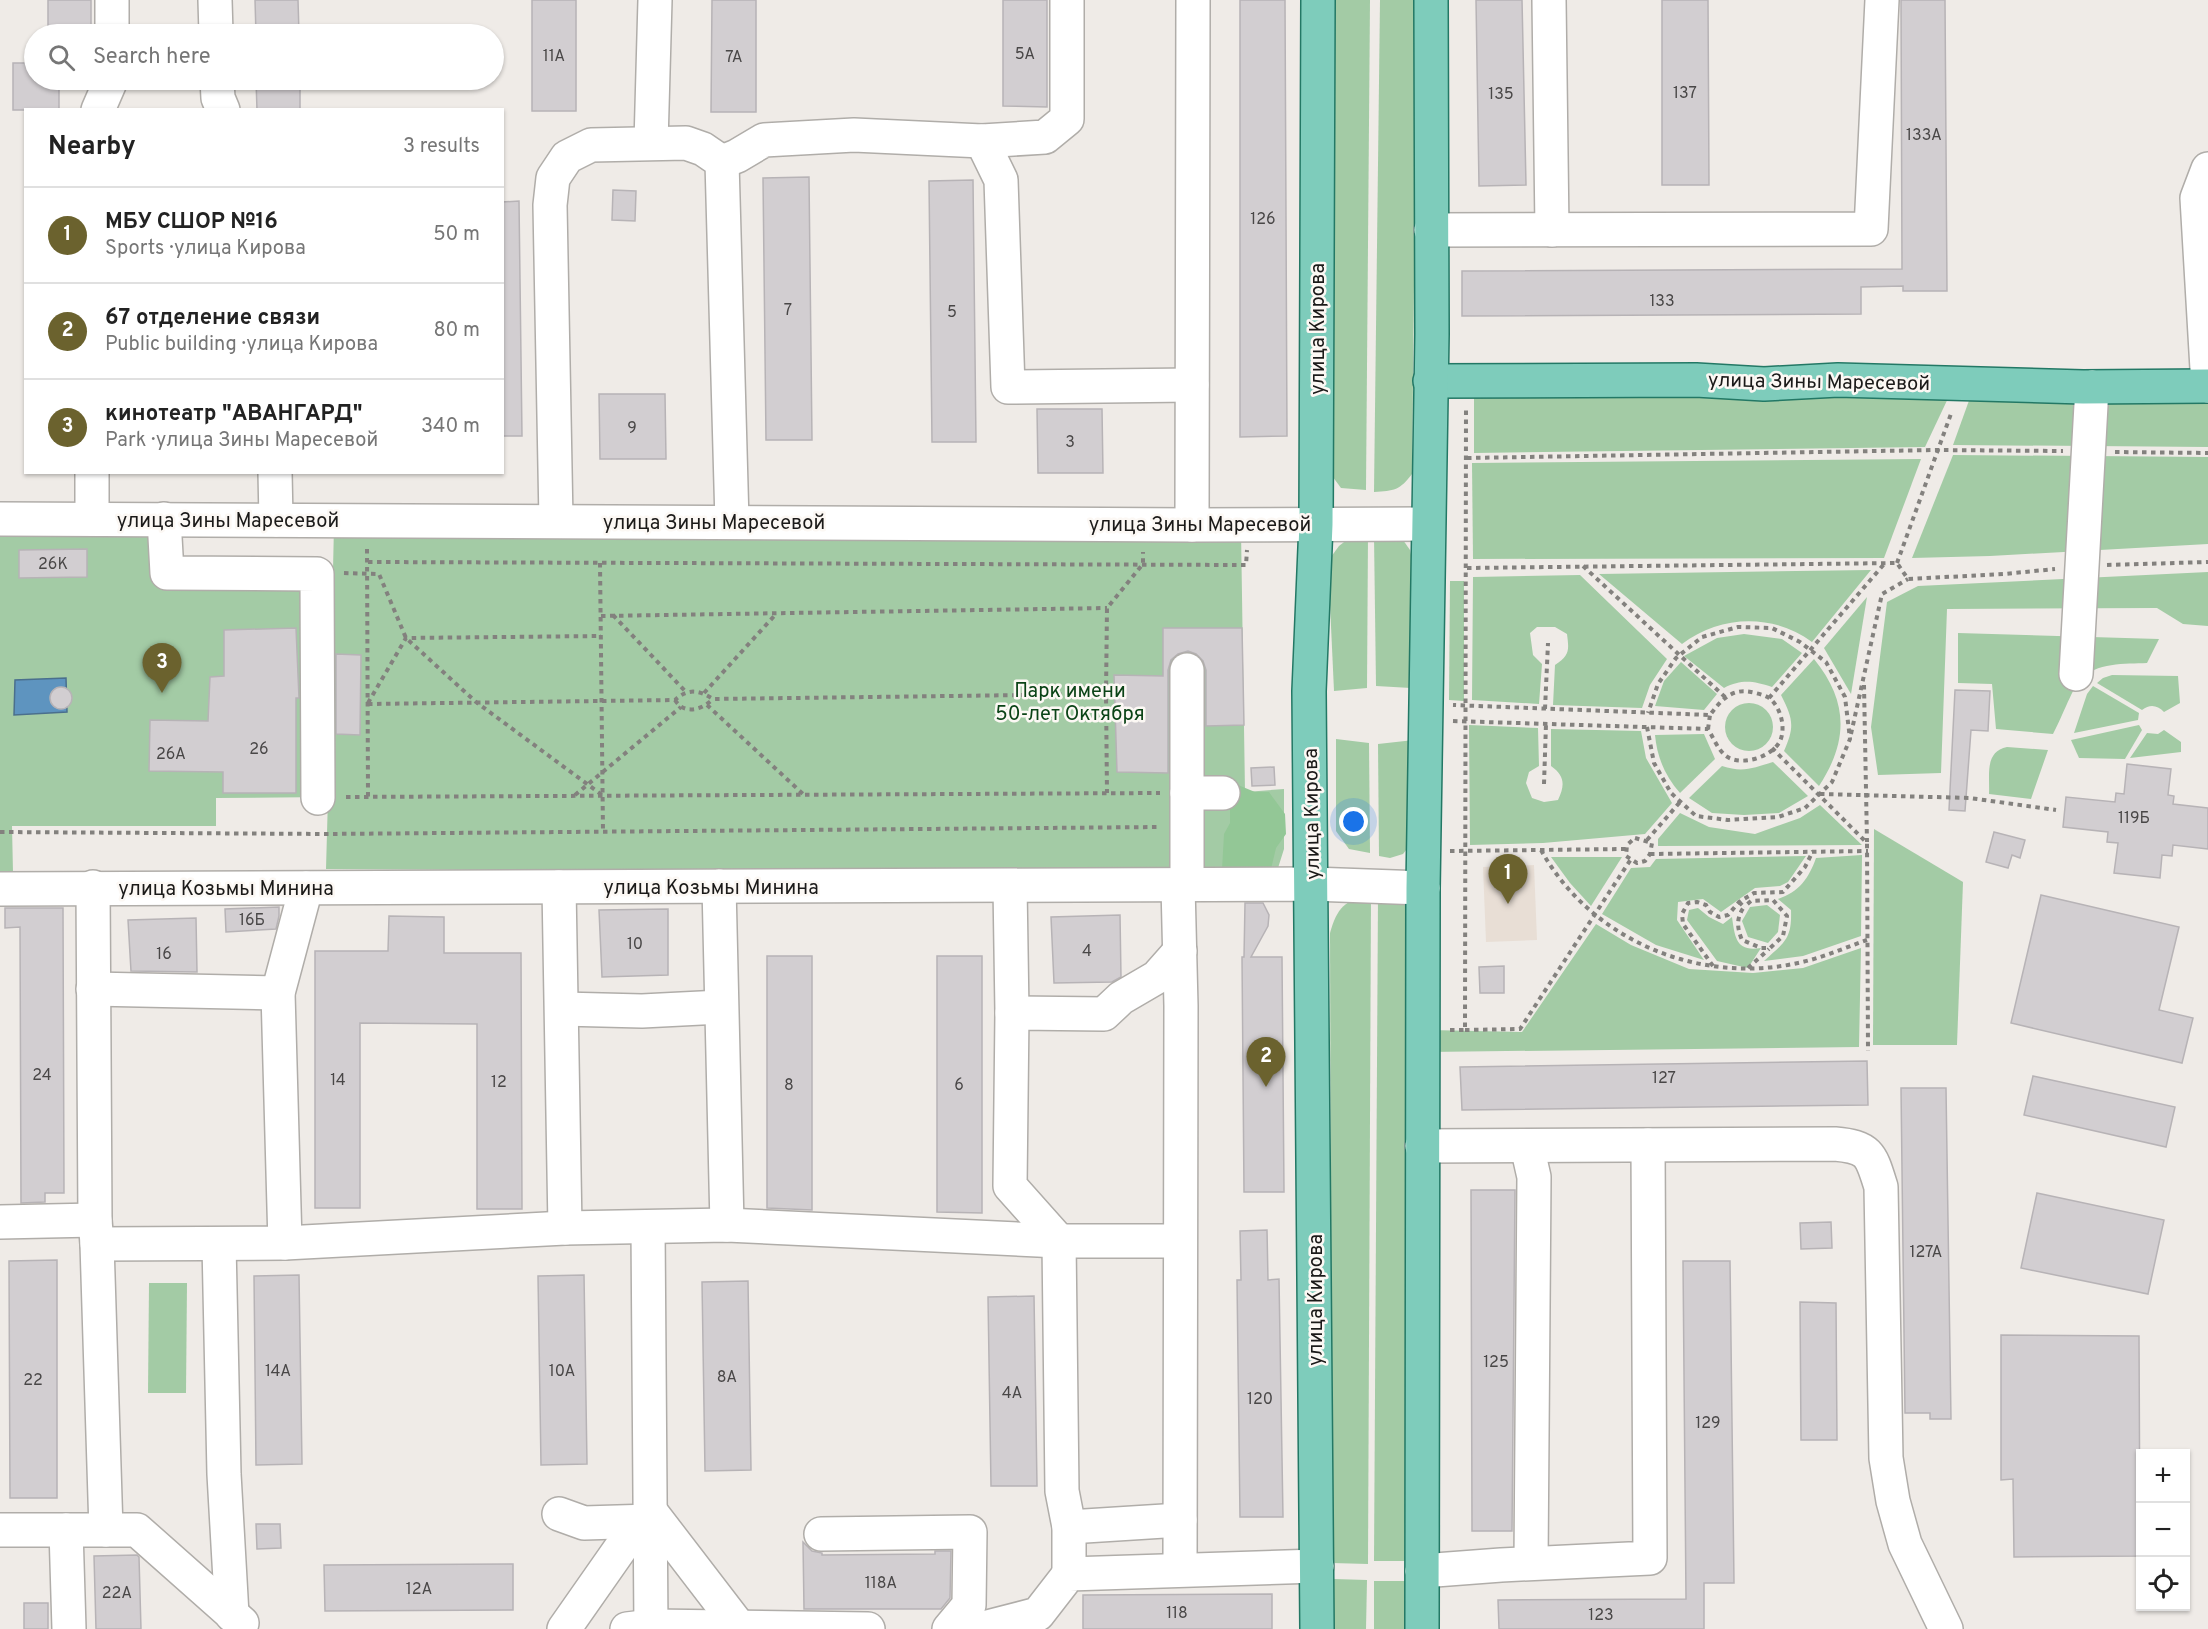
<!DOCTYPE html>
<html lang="en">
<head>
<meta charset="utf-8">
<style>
	body { margin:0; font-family:Overpass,sans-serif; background:#f6f6f6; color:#222 }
	.controls { position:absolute; right:18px; bottom:18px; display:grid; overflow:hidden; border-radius:0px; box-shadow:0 2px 4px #0004 }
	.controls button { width:54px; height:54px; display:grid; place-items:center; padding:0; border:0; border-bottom:2px solid #e0e0e0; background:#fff; color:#222; font:30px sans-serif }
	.you { position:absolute; left:1354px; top:822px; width:21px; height:21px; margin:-15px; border:4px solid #fff; border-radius:50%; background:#1a73e8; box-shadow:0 0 0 9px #1a73e833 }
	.badge { display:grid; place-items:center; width:39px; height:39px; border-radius:50%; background:#6b622e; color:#fff; font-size:20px; font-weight:700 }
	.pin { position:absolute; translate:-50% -50px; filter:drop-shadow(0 2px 3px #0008) }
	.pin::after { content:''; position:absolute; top:32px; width:21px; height:18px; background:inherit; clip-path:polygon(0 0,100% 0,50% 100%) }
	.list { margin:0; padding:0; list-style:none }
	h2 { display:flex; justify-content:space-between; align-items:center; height:78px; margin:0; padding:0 24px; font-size:26px }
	h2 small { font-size:20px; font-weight:400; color:#767676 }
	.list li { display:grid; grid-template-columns:39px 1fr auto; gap:18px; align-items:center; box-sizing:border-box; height:96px; padding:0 24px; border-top:2px solid #e0e0e0 }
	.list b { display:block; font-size:22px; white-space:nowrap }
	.list p { margin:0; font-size:20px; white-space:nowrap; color:#767676 }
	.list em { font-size:20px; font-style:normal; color:#767676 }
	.icon { flex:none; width:33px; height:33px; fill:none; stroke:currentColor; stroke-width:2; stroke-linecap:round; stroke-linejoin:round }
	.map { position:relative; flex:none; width:2208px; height:1629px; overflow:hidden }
	.search { position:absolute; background:#fff; box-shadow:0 2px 4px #0004; left:24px; top:24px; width:480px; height:66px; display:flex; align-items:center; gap:15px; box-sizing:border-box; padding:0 21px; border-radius:33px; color:#767676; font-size:22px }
	.panel { position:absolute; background:#fff; box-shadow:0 2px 4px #0004; left:24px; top:108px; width:480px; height:366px; border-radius:0px }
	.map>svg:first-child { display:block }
	.built { fill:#e8ded5 }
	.green { fill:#a3cba5 }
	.forest { fill:#93c796 }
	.water { fill:#5e94bf; stroke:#4a6f8d; stroke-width:1.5 }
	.building { fill:#d2ced1; stroke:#b7b3b6; stroke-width:1.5 }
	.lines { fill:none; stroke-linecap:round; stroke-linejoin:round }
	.minor-casing { stroke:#b0ada9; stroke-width:36 }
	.major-casing { stroke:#237865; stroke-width:36 }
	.path { stroke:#83817e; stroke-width:4; stroke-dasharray:4.5 4.5; stroke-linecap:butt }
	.minor { stroke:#fff; stroke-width:33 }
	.major { stroke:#7eccbb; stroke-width:33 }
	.labels { text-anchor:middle; stroke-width:5; stroke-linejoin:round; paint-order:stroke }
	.number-label { font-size:16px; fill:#494747 }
	.street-label { font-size:20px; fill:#1b1a19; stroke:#fcf8f4 }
	.park-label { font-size:20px; fill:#0a4316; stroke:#fcf8f4 }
</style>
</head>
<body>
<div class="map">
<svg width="2208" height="1629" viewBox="0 0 2208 1629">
	<rect width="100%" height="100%" fill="#efebe7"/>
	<polygon class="built" points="1534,865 1537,940 1486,942 1483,867"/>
	<g class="green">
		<polygon points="1330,0 1370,0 1366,490 1341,488 1327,469"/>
		<path d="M1380,0H1417L1412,474C1400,490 1394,491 1374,492Z"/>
		<polygon points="1474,390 1951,392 1925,447 1474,453"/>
		<polygon points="1971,395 2208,397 2208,447 1953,445"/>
		<polygon points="1953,455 2208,457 2208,544 1990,556 1912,558"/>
		<polygon points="1921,459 1884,558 1473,559 1472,463"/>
		<polygon points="182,524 183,586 321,588 328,797 334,525 1241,530 1245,792 1284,789 1284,849 1278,868 1156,874 326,869 328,797 216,798 216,826 12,826 13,873 0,873 0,527"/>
		<polygon points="1353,535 1368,535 1367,688 1334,691 1328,561 1339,546"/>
		<polygon points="1374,536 1403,540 1410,550 1412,560 1411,688 1376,686"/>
		<path d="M1871,570L1812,642C1773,613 1720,615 1682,644L1599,574Z"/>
		<polygon points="2208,572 2208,626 2183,624 2157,608 1947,609 1941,773 1878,775 1871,727 1887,602 1918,586"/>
		<path d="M1580,575L1667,659L1650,685L1642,708L1553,705L1555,665C1570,655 1569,650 1567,634L1555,627H1537L1530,633L1533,655L1542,664L1539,704L1472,700L1473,577Z"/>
		<polygon points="1450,581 1464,581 1464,701 1449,700"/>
		<polygon points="1867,597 1851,694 1824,648"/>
		<path d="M1958,633L2159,639L2147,663C2125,664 2096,662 2080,680C2072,689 2060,722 2053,734L1996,729L1992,684L1958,683Z"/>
		<path d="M1744,634L1782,639L1802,653L1772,687C1753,681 1742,679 1724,688L1684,656L1717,638Z"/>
		<path d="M1814,659C1848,701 1849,740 1819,786L1784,751C1795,726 1793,719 1781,695Z"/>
		<polygon points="1681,662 1717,694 1704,710 1655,706 1664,681"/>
		<path d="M2112,675L2178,676L2180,703L2164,712C2157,705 2150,704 2142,710L2097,683L2103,678Z"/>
		<polygon points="2093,686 2139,713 2138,720 2074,733 2087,694"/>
		<circle cx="1749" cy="727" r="24"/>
		<path d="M1469,725L1538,728L1539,766L1529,772L1526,783L1532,798L1544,802L1558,800C1565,785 1565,776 1551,766V729L1641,731L1646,758L1672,803L1645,834L1543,843L1470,845Z"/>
		<polygon points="2139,725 2142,730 2125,759 2079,758 2071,740"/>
		<polygon points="2164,730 2181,742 2181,752 2130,758 2147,733 2158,734"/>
		<path d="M1704,734L1715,759L1680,793C1665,776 1657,757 1655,735Z"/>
		<polygon points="1336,739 1369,743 1370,853 1349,849 1336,831"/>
		<polygon points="1414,740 1413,841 1403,854 1390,858 1379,856 1378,744"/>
		<path d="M2007,747L2048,750L2031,799L1989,794C1990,775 1984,752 2007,747Z"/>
		<path d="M1773,762L1808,796L1779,813L1744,815L1712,813L1689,798L1722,766C1743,773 1753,768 1773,762Z"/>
		<polygon points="1820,805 1862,845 1658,846 1658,839 1680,813 1709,827 1755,834 1800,818"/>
		<polygon points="1874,829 1963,882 1957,1045 1873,1045"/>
		<path d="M1862,855L1861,936L1803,956L1764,961C1785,942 1792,939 1791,910L1778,899C1799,892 1809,878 1816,858Z"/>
		<polygon points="1806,856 1788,882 1780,886 1755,888 1721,912 1703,899 1678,902 1677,920 1704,960 1656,945 1602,914 1631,868 1650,867 1656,859"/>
		<polygon points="1551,857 1622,857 1591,906 1570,883"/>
		<path d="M1371,896L1368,1564L1332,1563L1330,933C1337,908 1345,899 1371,896Z"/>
		<polygon points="1378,896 1401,900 1409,910 1411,1561 1374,1561"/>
		<polygon points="1767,905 1780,915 1778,932 1768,943 1748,937 1742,921 1750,907"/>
		<path d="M1698,908L1709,917L1723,924L1732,917C1735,938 1736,952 1761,948L1748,968L1717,961L1687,920L1689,910Z"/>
		<polygon points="1596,924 1631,945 1689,969 1753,973 1803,968 1861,948 1859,1047 1428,1052 1429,1030 1522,1032"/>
		<polygon points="149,1283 187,1283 186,1393 148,1393"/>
		<polygon points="1334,1579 1367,1580 1366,1629 1333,1629"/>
		<rect x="1374" y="1581" width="35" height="48"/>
	</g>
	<polygon class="forest" points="1238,785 1255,792 1269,792 1285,814 1286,834 1276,848 1271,869 1222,869 1224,834 1230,823 1230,809 1221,800 1234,786"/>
	<polygon class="water" points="66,678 67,712 14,715 15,680"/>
	<g class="building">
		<rect x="48" y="0" width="43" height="34"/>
		<polygon points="255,0 298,0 299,34 256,34"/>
		<rect x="532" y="0" width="44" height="111"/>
		<polygon points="712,0 756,0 756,112 711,112"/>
		<polygon points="1003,0 1047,0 1047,107 1003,106"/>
		<polygon points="1240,0 1285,0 1287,436 1240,437"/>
		<polygon points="1476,0 1522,0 1526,185 1479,186"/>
		<polygon points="1662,0 1708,0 1709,185 1662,185"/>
		<polygon points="1901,0 1945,0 1947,291 1903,291 1903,286 1861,287 1861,314 1462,316 1462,271 1902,269"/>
		<polygon points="13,63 34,63 34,80 59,80 59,110 13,110"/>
		<polygon points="256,80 300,80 300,110 257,110"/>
		<polygon points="809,177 812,440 766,440 763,178"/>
		<polygon points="973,180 976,442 932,442 929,181"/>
		<polygon points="613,190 636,191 635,221 612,220"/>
		<polygon points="519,201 522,436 502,436 502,202"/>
		<polygon points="599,394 665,394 666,459 600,459"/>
		<polygon points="1037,409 1102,409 1103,473 1038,473"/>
		<polygon points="87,549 87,577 19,578 19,550"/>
		<polygon points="296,628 299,698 296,698 296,793 223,793 223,772 149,771 150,720 208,721 210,677 224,676 224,630"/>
		<polygon points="1163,628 1242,628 1244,725 1206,726 1206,670 1203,661 1196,654 1188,651 1178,654 1171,660 1168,670 1168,773 1117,772 1114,675 1163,676"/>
		<polygon points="336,654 361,655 360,735 336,734"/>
		<circle cx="61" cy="698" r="11"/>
		<polygon points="1955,690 1990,691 1988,731 1971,730 1965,811 1949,810"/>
		<polygon points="2127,764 2171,769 2168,795 2174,796 2173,804 2208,808 2208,849 2173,845 2172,856 2162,855 2160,878 2114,873 2118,843 2107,842 2108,832 2063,827 2066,797 2115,802 2116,793 2124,794"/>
		<polygon points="1274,767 1275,785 1252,786 1251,768"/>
		<polygon points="1994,832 2025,840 2020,858 2012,855 2008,868 1986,862"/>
		<polygon points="2041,895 2179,927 2159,1010 2193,1018 2182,1063 2011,1023"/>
		<polygon points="1245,903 1263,903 1269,915 1268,926 1251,957 1282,957 1284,1192 1244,1192 1242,957 1244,957"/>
		<polygon points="279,907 279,916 276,929 226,932 225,909"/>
		<polygon points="5,908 63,908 64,1193 45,1193 45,1202 21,1203 20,927 5,928"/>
		<polygon points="668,909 668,975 602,977 599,910"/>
		<polygon points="1120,915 1121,977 1112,982 1054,983 1051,917"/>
		<polygon points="389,916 444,917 444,953 521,953 522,1209 477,1209 477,1024 360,1023 360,1208 315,1208 315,951 388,951"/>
		<polygon points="196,918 197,972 131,971 128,920"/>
		<polygon points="767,956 812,956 812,1210 767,1208"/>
		<polygon points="937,956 982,956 982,1213 937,1212"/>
		<polygon points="1504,966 1504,993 1480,993 1479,967"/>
		<polygon points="1867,1061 1868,1105 1462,1110 1460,1067"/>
		<polygon points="2033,1076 2175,1107 2166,1147 2024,1115"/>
		<polygon points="1901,1088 1946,1088 1951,1419 1930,1419 1930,1413 1905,1413"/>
		<polygon points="1471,1190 1515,1190 1512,1531 1472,1531"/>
		<polygon points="2037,1193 2164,1220 2148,1294 2021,1268"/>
		<polygon points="1831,1222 1832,1248 1801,1249 1800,1223"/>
		<polygon points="1267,1230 1268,1280 1279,1279 1283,1517 1240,1517 1237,1280 1241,1280 1240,1231"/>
		<polygon points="57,1260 57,1498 10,1498 9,1261"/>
		<polygon points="1683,1261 1730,1261 1734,1583 1704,1583 1704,1629 1499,1629 1498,1600 1686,1599"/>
		<polygon points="299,1275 302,1464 256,1465 254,1276"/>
		<polygon points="584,1275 587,1464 541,1465 538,1276"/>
		<polygon points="748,1281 751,1470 705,1471 702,1282"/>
		<polygon points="1034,1296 1037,1486 991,1486 988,1297"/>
		<polygon points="1800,1302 1836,1303 1837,1440 1801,1440"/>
		<polygon points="2001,1335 2139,1336 2140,1556 2014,1557 2013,1479 2001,1480"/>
		<polygon points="256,1524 280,1524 281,1548 257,1549"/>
		<polygon points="803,1542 812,1551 822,1553 822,1555 935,1554 935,1551 951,1551 950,1598 941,1609 804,1609"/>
		<polygon points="137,1555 139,1557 141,1629 96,1629 94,1556"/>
		<polygon points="513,1564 513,1610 325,1611 324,1565"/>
		<polygon points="1272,1594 1272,1629 1083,1629 1083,1595"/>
		<rect x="24" y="1603" width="24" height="26"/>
	</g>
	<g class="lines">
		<defs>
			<g id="minor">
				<polyline points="112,0 112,34"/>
				<polyline points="215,0 216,34"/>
				<polyline points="1549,0 1552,230"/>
				<polyline points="217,80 218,98 223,110"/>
				<polyline points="98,110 111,80"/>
				<polyline points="982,141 1001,180 1008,387 1192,385"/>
				<polyline points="651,143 655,0"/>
				<polyline points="722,162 737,156 764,140 854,135 982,141 1045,137 1067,119 1067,0"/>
				<polyline points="1431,230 1871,229 1882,0"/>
				<polyline points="2208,386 2197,198 2208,169"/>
				<polyline points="92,472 92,519"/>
				<polyline points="275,472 276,520"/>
				<polyline points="0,519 1192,525 1428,524"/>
				<polyline points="164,519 167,573 317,574 318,798"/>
				<polyline points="556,521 550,205 553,178 567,157 591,145 686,143 703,149 722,162 732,522"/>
				<polyline points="1192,525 1193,0"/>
				<polyline points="1187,670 1187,886"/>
				<polyline points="2076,674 2092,387"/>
				<polyline points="1187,793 1223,793"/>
				<polyline points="719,886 727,1225"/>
				<polyline points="1010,886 1012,1013"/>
				<polyline points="1178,886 1181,1006 1180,1569"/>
				<polyline points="93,887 95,1220 97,1244 106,1530"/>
				<polyline points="559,887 565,1228"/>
				<polyline points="0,889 1312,884 1423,888"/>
				<polyline points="93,989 278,993"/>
				<polyline points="562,1009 642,1011 721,1007"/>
				<path d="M1422,1146L1835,1144C1870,1147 1871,1155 1881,1187L1886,1458L1893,1501L1905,1544L1946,1629"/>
				<polyline points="1527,1146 1534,1177 1531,1563"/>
				<polyline points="0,1222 95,1220"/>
				<polyline points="648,1227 651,1629"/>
				<polyline points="285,1243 278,993 306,888"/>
				<polyline points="97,1244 285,1243 565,1228 727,1225 1059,1241 1180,1241"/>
				<polyline points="219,1244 224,1474 232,1615"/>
				<polyline points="559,1514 584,1523 651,1521"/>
				<polyline points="1069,1527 1180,1520"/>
				<polyline points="0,1530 137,1530 242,1623"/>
				<polyline points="66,1530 69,1629"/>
				<polyline points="821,1534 970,1532 969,1605 949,1629"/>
				<polyline points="1422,1571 1501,1565 1650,1558 1648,1145"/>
				<polyline points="1069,1574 1069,1527 1062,1491 1059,1241 1010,1186 1012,1013 1104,1014 1121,998 1157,977 1180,951"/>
				<polyline points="564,1629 620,1549 651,1512 740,1628"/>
				<polyline points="627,1629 652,1626 868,1629"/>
				<polyline points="980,1629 1038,1614 1069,1574 1317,1566"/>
			</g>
			<g id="major">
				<polyline points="1430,381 1696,380 1764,384 1838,380 2083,387 2208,386"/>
				<polyline points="1317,1629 1309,691 1316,524 1318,0"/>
				<polyline points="1422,1629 1423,888 1432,334 1431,0"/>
			</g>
		</defs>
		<use href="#minor" class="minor-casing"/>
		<use href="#major" class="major-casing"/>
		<g class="path">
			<polyline points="2115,452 2208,453"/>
			<polyline points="1467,458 1936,450 2063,451"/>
			<polyline points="367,549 368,797"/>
			<polyline points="368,562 1246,565 1247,550"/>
			<polyline points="600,563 603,832"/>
			<polyline points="1897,563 1952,411"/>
			<polyline points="2107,565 2208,562"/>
			<polyline points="1583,566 1725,697"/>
			<polyline points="1467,568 1897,563 1908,579 2004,574 2055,569"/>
			<polyline points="344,573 379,574 406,638 476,702 602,795"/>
			<polyline points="613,615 686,692"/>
			<polyline points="601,616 1107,608"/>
			<polyline points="1864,685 1867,842"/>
			<polyline points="704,693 776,614"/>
			<polyline points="1106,694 1107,608 1143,564 1143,552"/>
			<polyline points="1769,698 1885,563"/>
			<path d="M675,700C684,715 702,710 713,699"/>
			<polyline points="368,703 406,638 601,636"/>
			<path d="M368,704L675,700C688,688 699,690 713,699L1106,694L1107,793"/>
			<polyline points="707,705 803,794"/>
			<polyline points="1545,709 1548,643"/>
			<path d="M1453,721L1708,729C1713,737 1718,750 1726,756C1741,767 1772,757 1780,741C1786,728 1781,707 1769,698C1765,695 1756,693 1751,692C1732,688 1721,700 1710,715L1453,705"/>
			<polyline points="1647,727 1654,763 1671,793 1696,816 1728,820 1778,817 1805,808 1832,782 1850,739 1845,697 1826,662 1800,642 1772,628 1738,627 1702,637 1676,658 1658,684 1648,713"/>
			<polyline points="1708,729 1710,715"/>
			<polyline points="1851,734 1882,594 1908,579"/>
			<polyline points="1772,748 1867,843 1868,1051"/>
			<polyline points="1544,784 1546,724"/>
			<polyline points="1820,794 1970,798 2056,810"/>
			<polyline points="575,795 681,707"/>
			<polyline points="346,797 1160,793"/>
			<polyline points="0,832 327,834 1159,827"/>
			<polygon points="1635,838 1652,843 1650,854 1645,861 1637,863 1626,856 1627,845"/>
			<polyline points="1647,840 1680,802"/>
			<path d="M1541,850C1591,940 1698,985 1798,963C1822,958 1844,948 1867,940"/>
			<polyline points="1450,851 1626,849"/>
			<polyline points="1650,854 1868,851"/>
			<path d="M1739,902L1744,907C1736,918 1737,928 1742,940L1761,948H1770L1783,936L1787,916L1773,900L1751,901L1744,907"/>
			<polyline points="1713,966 1683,924 1682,914 1688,903 1697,902 1706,905 1710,912 1719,917 1728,915 1739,902 1754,893 1783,892 1805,867 1813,851"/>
			<polyline points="1748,968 1769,949"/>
			<polyline points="1450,1030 1465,1030 1466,407"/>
			<polyline points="1465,1030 1520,1029 1631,859"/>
		</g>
		<use href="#minor" class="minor"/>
		<use href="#major" class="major"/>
	</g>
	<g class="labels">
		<g class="number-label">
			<text x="1025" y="59">5А</text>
			<text x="554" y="61">11А</text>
			<text x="734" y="62">7А</text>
			<text x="1685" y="98">137</text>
			<text x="1501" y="99">135</text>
			<text x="1924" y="140">133А</text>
			<text x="1263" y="224">126</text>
			<text x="1662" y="306">133</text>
			<text x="788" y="315">7</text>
			<text x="952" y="317">5</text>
			<text x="632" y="433">9</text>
			<text x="1070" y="447">3</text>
			<text x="53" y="569">26К</text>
			<text x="259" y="754">26</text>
			<text x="171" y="759">26А</text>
			<text x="2134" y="823">119Б</text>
			<text x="252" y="925">16Б</text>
			<text x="635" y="949">10</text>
			<text x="1087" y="956">4</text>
			<text x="164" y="959">16</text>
			<text x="42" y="1080">24</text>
			<text x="1664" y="1083">127</text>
			<text x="338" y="1085">14</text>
			<text x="499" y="1087">12</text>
			<text x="789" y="1090">8</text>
			<text x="959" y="1090">6</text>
			<text x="1926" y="1257">127А</text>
			<text x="1496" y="1367">125</text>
			<text x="278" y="1376">14А</text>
			<text x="562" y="1376">10А</text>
			<text x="727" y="1382">8А</text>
			<text x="33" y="1385">22</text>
			<text x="1012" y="1398">4А</text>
			<text x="1260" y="1404">120</text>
			<text x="1708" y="1428">129</text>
			<text x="881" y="1588">118А</text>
			<text x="419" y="1594">12А</text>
			<text x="117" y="1598">22А</text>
			<text x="1177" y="1618">118</text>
			<text x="1601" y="1620">123</text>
		</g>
		<g class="street-label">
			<text transform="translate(1317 329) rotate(-90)" y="7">улица Кирова</text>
			<text transform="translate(1819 381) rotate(1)" y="7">улица Зины Маресевой</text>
			<text x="228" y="527">улица Зины Маресевой</text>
			<text x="714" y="529">улица Зины Маресевой</text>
			<text x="1200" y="531">улица Зины Маресевой</text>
			<text transform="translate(1311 814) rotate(-91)" y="7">улица Кирова</text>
			<text x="711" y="894">улица Козьмы Минина</text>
			<text x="226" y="895">улица Козьмы Минина</text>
			<text transform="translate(1315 1300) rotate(-90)" y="7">улица Кирова</text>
		</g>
		<g class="park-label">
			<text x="1070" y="697">Парк имени<tspan x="1070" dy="23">50-лет Октября</tspan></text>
		</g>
	</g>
</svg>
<div class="controls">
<button>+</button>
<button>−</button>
<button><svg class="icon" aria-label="locate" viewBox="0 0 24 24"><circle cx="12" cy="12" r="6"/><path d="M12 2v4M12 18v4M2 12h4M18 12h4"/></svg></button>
</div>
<div class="you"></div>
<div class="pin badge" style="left:1508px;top:904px">1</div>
<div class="pin badge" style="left:1266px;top:1087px">2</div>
<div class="pin badge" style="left:162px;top:693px">3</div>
<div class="search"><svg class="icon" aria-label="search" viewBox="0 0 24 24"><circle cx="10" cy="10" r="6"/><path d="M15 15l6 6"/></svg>Search here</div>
<section class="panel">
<h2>Nearby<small>3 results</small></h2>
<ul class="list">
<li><span class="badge">1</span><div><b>МБУ СШОР №16</b><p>Sports · улица Кирова</p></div><em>50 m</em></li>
<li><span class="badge">2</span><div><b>67 отделение связи</b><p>Public building · улица Кирова</p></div><em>80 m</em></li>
<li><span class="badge">3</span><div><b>кинотеатр &quot;АВАНГАРД&quot;</b><p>Park · улица Зины Маресевой</p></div><em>340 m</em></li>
</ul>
</section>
</div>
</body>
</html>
